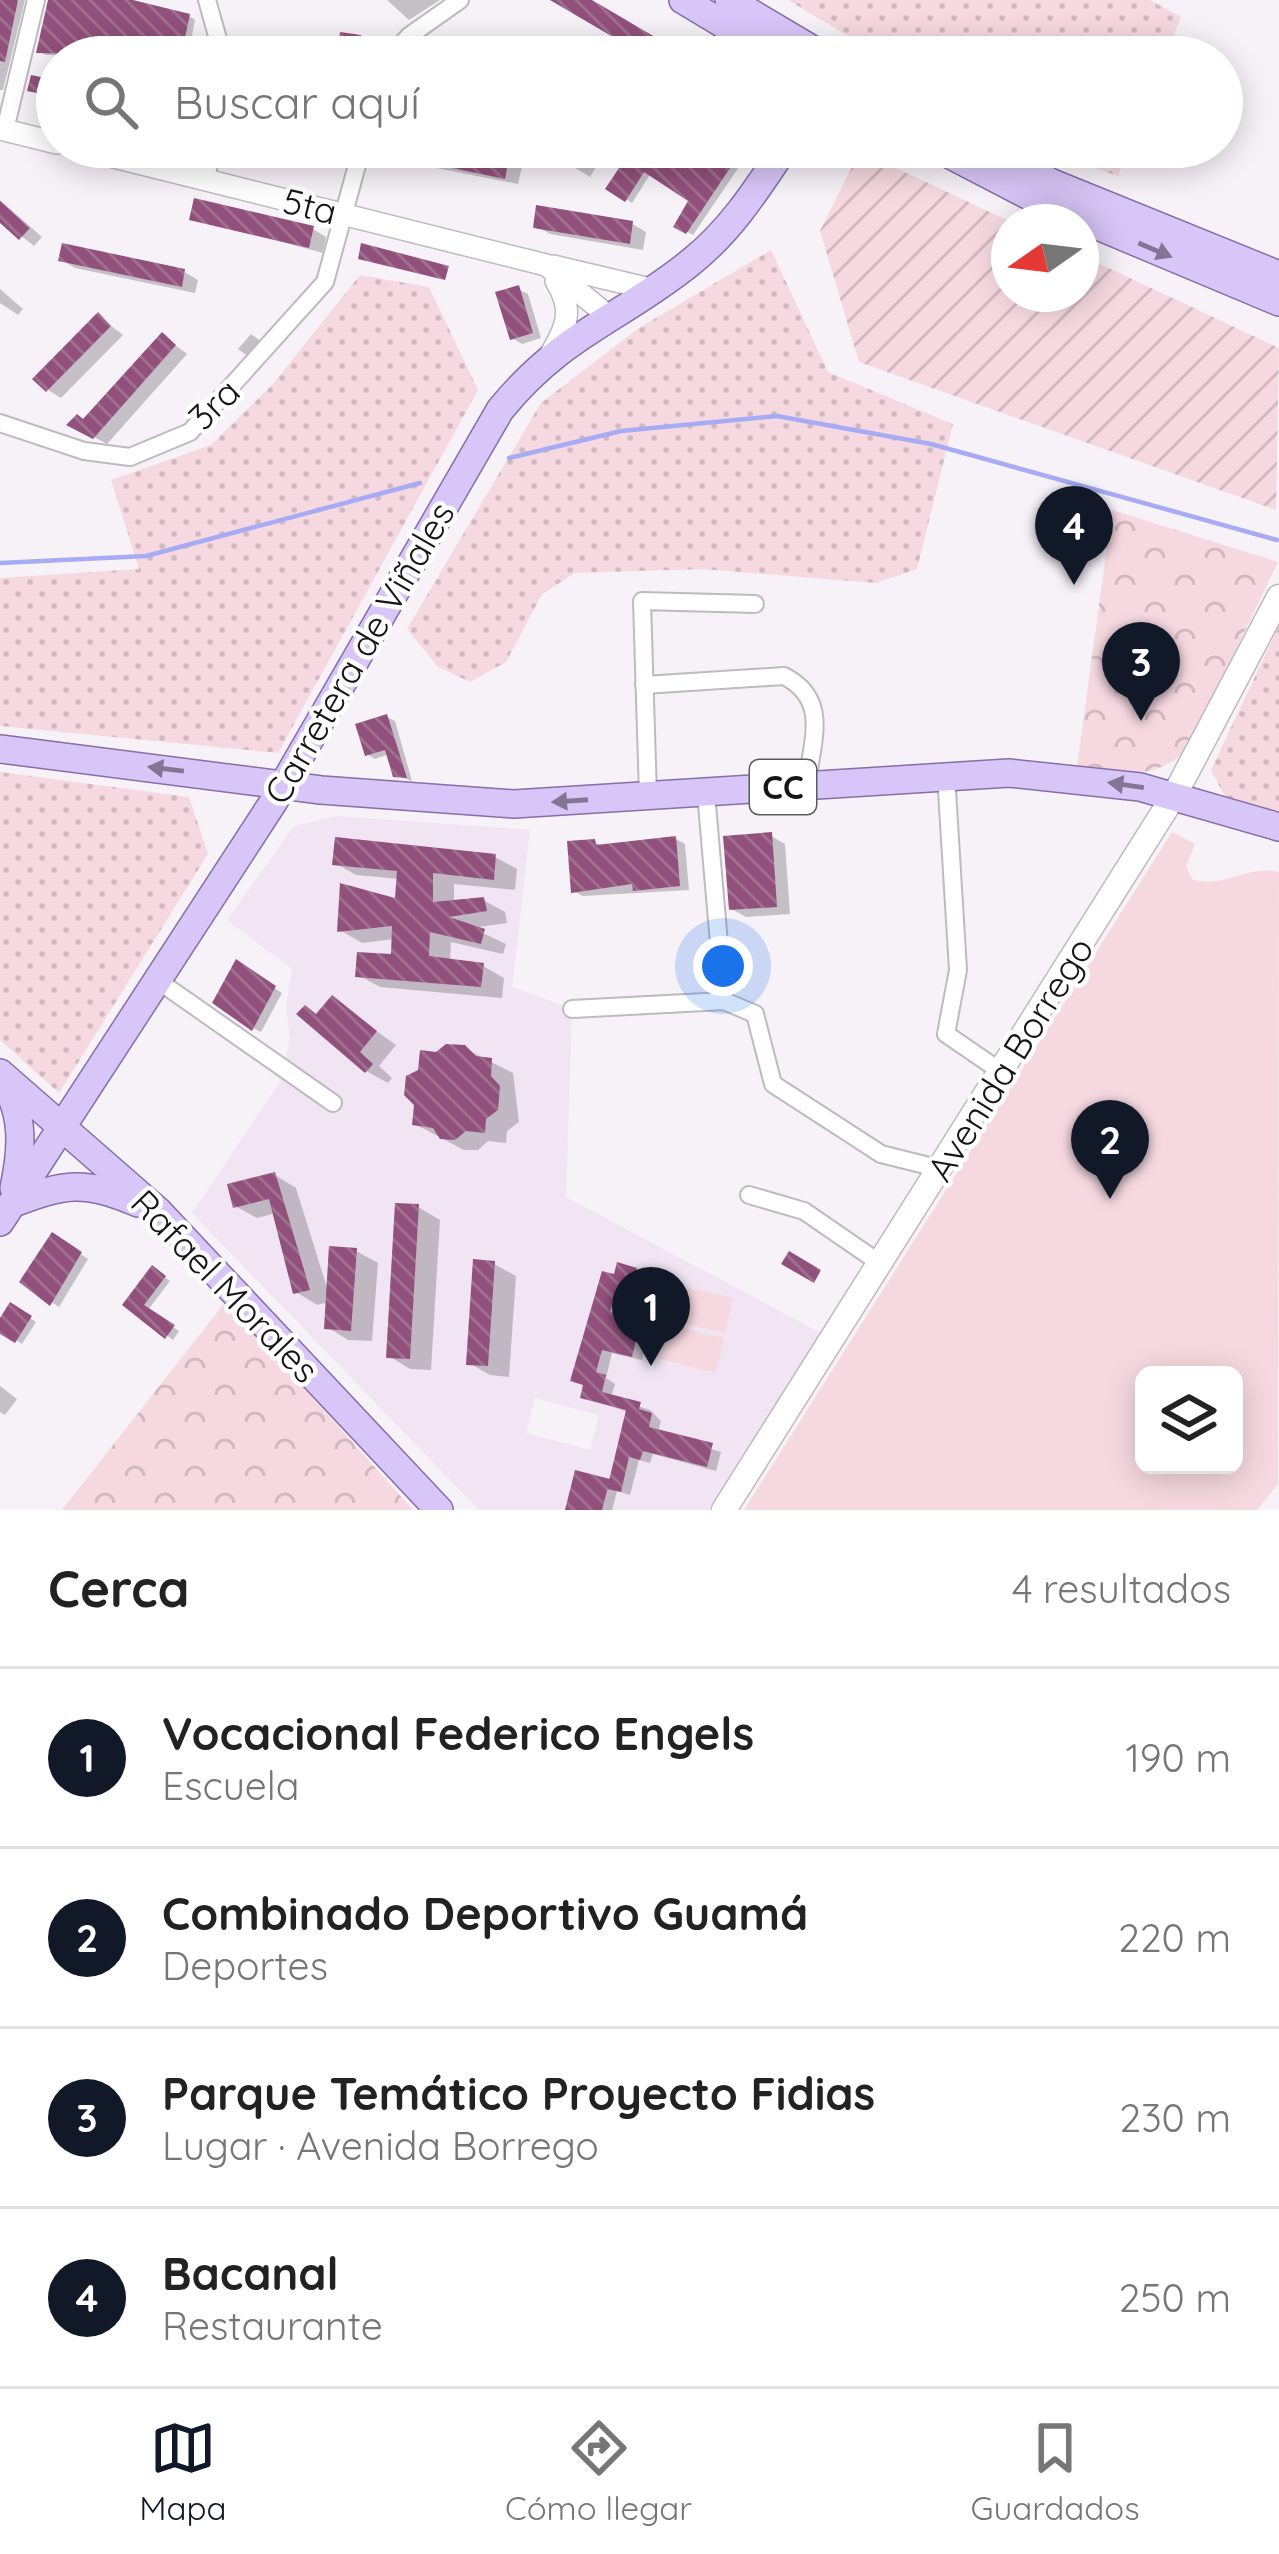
<!DOCTYPE html>
<html lang="es">
<head>
<meta charset="utf-8">
<style>
	body { margin:0; font-family:Quicksand,sans-serif; background:#f2f2f2; color:#222 }
	.controls { position:absolute; right:36px; bottom:36px; display:grid; overflow:hidden; border-radius:18px; box-shadow:0 6px 30px #0003 }
	.controls button { width:108px; height:108px; display:grid; place-items:center; padding:0; border:0; border-bottom:3px solid #e0e0e0; background:#fff; color:#222; font:60px sans-serif }
	.compass { position:absolute; left:991px; top:204px; width:108px; height:108px; border-radius:50%; background:#fff; box-shadow:0 6px 30px #0003; rotate:256deg }
	.you { position:absolute; left:723px; top:966px; width:42px; height:42px; margin:-30px; border:9px solid #fff; border-radius:50%; background:#1a73e8; box-shadow:0 0 0 18px #1a73e833 }
	.badge { display:grid; place-items:center; width:78px; height:78px; border-radius:50%; background:#111827; color:#fff; font-size:39px; font-weight:700 }
	.pin { position:absolute; translate:-50% -99px; filter:drop-shadow(0 3px 6px #0008) }
	.pin::after { content:''; position:absolute; top:63px; width:42px; height:36px; background:inherit; clip-path:polygon(0 0,100% 0,50% 100%) }
	.list { margin:0; padding:0; list-style:none }
	h2 { display:flex; justify-content:space-between; align-items:center; height:156px; margin:0; padding:0 48px; font-size:51px }
	h2 small { font-size:39px; font-weight:400; color:#767676 }
	.list li { display:grid; grid-template-columns:78px 1fr auto; gap:36px; align-items:center; box-sizing:border-box; height:180px; padding:0 48px; border-top:3px solid #e0e0e0 }
	.list b { display:block; font-size:45px; white-space:nowrap }
	.list p { margin:0; font-size:39px; white-space:nowrap; color:#767676 }
	.list em { font-size:39px; font-style:normal; color:#767676 }
	.icon { flex:none; width:66px; height:66px; fill:none; stroke:currentColor; stroke-width:2; stroke-linecap:round; stroke-linejoin:round }
	.map { position:relative; flex:none; width:1279px; height:1510px; overflow:hidden }
	.search { position:absolute; background:#fff; box-shadow:0 6px 30px #0003; left:36px; right:36px; top:36px; height:132px; display:flex; align-items:center; gap:30px; box-sizing:border-box; padding:0 42px; border-radius:66px; color:#767676; font-size:45px }
	.sheet { height:876px; background:#fff }
	nav { display:flex; justify-content:space-around; align-items:center; box-sizing:border-box; height:168px; border-top:3px solid #e0e0e0; background:#fff; font-size:33px; color:#767676 }
	nav a { display:grid; justify-items:center; gap:6px }
	nav .on { color:#111827 }
	.map>svg:first-child { display:block }
	.built { fill:#f1e5f3; fill-rule:evenodd }
	.grass { fill:url(#grass-dots) }
	.forest { fill:url(#forest-crowns) }
	.garden { fill:url(#garden-furrows) }
	.pitch { fill:#f6d9e0; fill-rule:evenodd }
	.shadow { fill:#0003 }
	.lines { fill:none; stroke-linecap:round; stroke-linejoin:round }
	.stream { stroke:#a6abf4; stroke-width:4.5 }
	.building { fill:url(#building-back-hatch) }
	.minor-casing { stroke:#bfb9c0; stroke-width:20 }
	.tertiary-casing { stroke:#bfb9c0; stroke-width:24 }
	.secondary-casing { stroke:#bfb9c0; stroke-width:27 }
	.primary-casing { stroke:#846fa7; stroke-width:30 }
	.minor { stroke:#fff; stroke-width:16 }
	.tertiary { stroke:#fff; stroke-width:21 }
	.secondary { stroke:#fff; stroke-width:24 }
	.primary { stroke:#d9c6f8; stroke-width:27 }
	.oneway { fill:#827693 }
	.labels { text-anchor:middle; stroke-width:9; stroke-linejoin:round; paint-order:stroke }
	.shield { fill:#fff; stroke:#5d5a5d; stroke-width:3 }
	.shield-label { font-size:33px; font-weight:bold; fill:#171417 }
	.street-label { font-size:36px; fill:#171417; stroke:#fff }
</style>
</head>
<body>
<div class="map">
<svg width="1279" height="1510" viewBox="0 0 1279 1510">
	<defs>
		<pattern id="grass-dots" width="8" height="8" patternUnits="userSpaceOnUse" patternTransform="scale(3)"><rect width="8" height="8" fill="#f6d9e0"/><path d="M2 2h.1M6 6h.1" fill="none" stroke="#d2b9bf" stroke-width="1.8" stroke-linecap="round"/></pattern>
		<pattern id="forest-crowns" width="20" height="18" patternUnits="userSpaceOnUse" patternTransform="scale(3)"><rect width="20" height="18" fill="#f6d9e0"/><path d="M2 6a3 3 0 1 1 6 0M12 15a3 3 0 1 1 6 0" fill="none" stroke="#d2b9bf"/></pattern>
		<pattern id="garden-furrows" width="10" height="10" patternUnits="userSpaceOnUse" patternTransform="scale(3)"><rect width="10" height="10" fill="#f6d9e0"/><path d="M-1 1l2-2M0 10L10 0M9 11l2-2" fill="none" stroke="#d2b9bf"/></pattern>
		<pattern id="building-back-hatch" width="6" height="6" patternUnits="userSpaceOnUse" patternTransform="scale(3)"><rect width="6" height="6" fill="#92507c"/><path d="M-1 5l2 2M0 0l6 6M5-1l2 2" fill="none" stroke="#9e6f8e"/></pattern>
	</defs>
	<rect width="100%" height="100%" fill="#f7f1f8"/>
	<path class="built" d="M336,816L530,830L512,987L572,1009L566,1197L823,1334L712,1510H479L192,1213L280,1082L290,1040L286,1006L292,969L227,920L294,826ZM535,1398L599,1415L590,1450L526,1433Z"/>
	<g class="grass">
		<polygon points="788,0 1150,0 1181,17 1165,57 883,57"/>
		<polygon points="1033,147 1129,147 1118,176"/>
		<polygon points="771,250 828,372 953,424 917,569 876,583 703,569 575,573 542,594 506,662 470,682 438,667 407,629 541,403 639,328"/>
		<polygon points="360,275 429,287 478,390 278,753 0,726 0,578 139,569 111,480 211,445 273,384"/>
		<polygon points="1279,626 1279,813 1273,816 1227,800 1211,770"/>
		<polygon points="0,772 189,797 208,854 59,1093 0,1040"/>
	</g>
	<g class="forest">
		<path d="M1112,510L1278,562L1188,749C1153,782 1122,773 1077,766Z"/>
		<polygon points="226,1301 413,1510 62,1510"/>
	</g>
	<polygon class="garden" points="860,151 1011,222 1009,294 1081,294 1081,255 1279,348 1276,510 859,362 820,231"/>
	<g class="pitch">
		<path d="M1172,832L1195,844L1186,866L1192,879C1221,890 1248,864 1279,872L1278,1484L1257,1510H744ZM1144,1375H1234V1465H1144Z"/>
		<polygon points="676,1285 733,1298 725,1333 668,1320"/>
		<polygon points="667,1324 724,1338 716,1373 659,1359"/>
	</g>
	<g class="shadow">
		<polygon points="0,0 25,0 3,90 0,90"/>
		<polygon points="49,0 118,0 189,16 195,20 189,51 210,57 46,55 40,52"/>
		<polygon points="387,0 440,0 409,20"/>
		<polygon points="360,38 373,46 372,57 339,57"/>
		<polygon points="280,40 310,51 308,57 277,57"/>
		<polygon points="563,43 577,51 587,57 555,57"/>
		<polygon points="324,147 357,147 354,162 337,159"/>
		<polygon points="394,147 447,147 508,159 522,167 518,184 406,162 392,154"/>
		<polygon points="572,147 608,147 590,177 564,161"/>
		<polygon points="635,147 735,147 747,155 693,235 677,226 692,201 651,173 632,203 609,188"/>
		<polygon points="0,200 42,237 34,246 0,219"/>
		<polygon points="192,218 313,229 326,237 323,253"/>
		<polygon points="632,224 646,232 643,250 550,234 536,226"/>
		<polygon points="62,260 184,272 198,280 195,293 75,268"/>
		<polygon points="0,289 23,309 18,315 0,303"/>
		<polygon points="518,289 528,294 541,338 522,344 512,338"/>
		<polygon points="98,316 123,335 61,398 48,390"/>
		<polygon points="251,334 262,342 249,357 238,349"/>
		<polygon points="163,336 187,354 107,444 71,425 85,422"/>
		<polygon points="387,717 395,721 412,781 395,775 389,754 375,759 367,754"/>
		<polygon points="771,836 785,844 790,914 746,917 732,909"/>
		<polygon points="676,839 685,844 689,890 583,896 573,891 595,842 603,847"/>
		<polygon points="495,857 517,869 515,890 454,884 454,903 483,900 505,912 507,923 472,928 506,944 503,954 451,942 450,962 483,966 504,978 502,998 380,987 358,975 394,958 394,939 362,943 340,930 398,902 400,879 356,875 335,863"/>
		<polygon points="237,964 282,993 261,1032 253,1028"/>
		<polygon points="332,999 396,1045 379,1066 392,1078 388,1083 366,1071 318,1016"/>
		<polygon points="464,1048 513,1073 519,1122 507,1131 506,1143 488,1141 478,1150 464,1150 415,1124 437,1055"/>
		<polygon points="275,1175 296,1188 328,1291 356,1251 378,1263 372,1341 348,1340 327,1327 329,1302 317,1305 296,1292 276,1213 257,1218 235,1206"/>
		<polygon points="418,1207 440,1220 431,1370 410,1369 389,1356"/>
		<polygon points="53,1236 88,1259 59,1307 23,1282"/>
		<polygon points="494,1264 516,1276 509,1377 490,1375 469,1363"/>
		<polygon points="153,1269 170,1281 148,1310 179,1331 173,1340 126,1304"/>
		<polygon points="636,1270 645,1276 640,1296 626,1292 619,1318 650,1329 642,1360 612,1353 606,1378 615,1384 611,1397 650,1410 661,1421 658,1432 721,1452 716,1471 653,1454 650,1463 639,1460 630,1495 617,1491 612,1510 568,1510 577,1473 609,1482 628,1412 583,1397 616,1278"/>
		<polygon points="11,1306 36,1322 22,1344 0,1330"/>
		<polygon points="0,1386 17,1399 5,1415 0,1412"/>
	</g>
	<g class="lines">
		<g class="stream">
			<polyline points="509,458 621,431 777,416 931,444 1277,540"/>
			<polyline points="0,563 146,556 420,483"/>
		</g>
	</g>
	<g class="building">
		<polygon points="0,0 18,0 5,62 0,61"/>
		<polygon points="48,0 133,0 190,14 183,47 206,52 205,57 36,53"/>
		<polygon points="550,0 592,0 689,57 647,57"/>
		<polygon points="340,32 361,35 357,57 336,57"/>
		<polygon points="31,75 57,80 56,97 27,91"/>
		<polygon points="375,147 462,147 509,157 505,179 375,152"/>
		<polygon points="633,147 744,147 686,234 673,227 688,201 644,172 625,202 605,189"/>
		<polygon points="194,198 314,226 309,248 189,220"/>
		<polygon points="0,201 30,228 19,240 0,223"/>
		<polygon points="536,205 633,221 630,244 533,228"/>
		<polygon points="62,243 185,269 182,287 58,261"/>
		<polygon points="361,243 449,266 445,280 358,259"/>
		<polygon points="519,285 533,333 510,340 495,292"/>
		<polygon points="98,312 111,326 46,392 32,379"/>
		<polygon points="162,332 176,345 93,439 66,425 77,414 83,419"/>
		<polygon points="387,714 407,778 393,777 385,750 365,756 355,724"/>
		<polygon points="772,832 777,907 729,910 723,836"/>
		<polygon points="676,836 680,886 633,891 632,884 571,893 567,841 595,839 596,845"/>
		<polygon points="335,837 496,854 494,880 433,873 433,902 484,897 487,911 449,917 485,929 481,944 430,932 429,956 484,963 481,987 355,977 357,952 391,954 392,926 337,932 340,883 395,898 397,871 332,865"/>
		<polygon points="236,959 276,986 252,1031 212,1003"/>
		<polygon points="332,995 377,1031 360,1052 373,1064 365,1073 296,1014 305,1005 316,1014"/>
		<polygon points="446,1044 465,1045 476,1056 492,1058 491,1076 500,1086 498,1110 486,1119 485,1133 466,1131 455,1140 440,1139 433,1128 412,1125 414,1105 404,1095 406,1076 418,1070 420,1050 436,1052"/>
		<polygon points="275,1172 310,1290 293,1294 269,1199 233,1208 227,1184"/>
		<polygon points="395,1203 419,1204 410,1359 386,1358"/>
		<polygon points="52,1232 82,1252 50,1306 19,1282"/>
		<polygon points="329,1246 357,1248 351,1331 324,1329"/>
		<polygon points="789,1251 821,1270 814,1283 781,1264"/>
		<polygon points="473,1259 495,1261 488,1366 466,1365"/>
		<polygon points="617,1262 637,1268 630,1292 616,1289 610,1312 641,1320 632,1357 602,1350 596,1372 606,1375 602,1392 641,1402 639,1409 652,1413 649,1427 713,1443 707,1467 643,1451 640,1460 629,1457 621,1492 607,1489 626,1410 580,1398 583,1385 570,1381 602,1271 614,1274"/>
		<polygon points="152,1265 166,1276 144,1305 175,1325 165,1339 122,1305"/>
		<polygon points="10,1302 32,1316 15,1343 0,1334 0,1318"/>
		<polygon points="575,1470 610,1479 602,1510 565,1510"/>
	</g>
	<g class="lines">
		<defs>
			<g id="minor">
				<polyline points="207,0 223,57"/>
				<polyline points="390,57 409,36 460,0"/>
				<polyline points="5,130 36,0"/>
				<polyline points="206,180 212,147"/>
				<polyline points="0,423 84,451 130,457 190,432 325,282 362,147"/>
				<path d="M644,685L784,676C831,700 811,742 807,785"/>
				<polyline points="946,774 958,970 946,1034 1003,1073"/>
				<polyline points="706,793 724,1001"/>
				<polyline points="648,796 642,601 755,604"/>
				<polyline points="157,980 333,1103"/>
				<polyline points="572,1009 724,1001 755,1014 773,1084 881,1154 941,1169"/>
				<polyline points="749,1195 804,1211 881,1264"/>
			</g>
			<g id="tertiary">
				<polyline points="0,129 57,143"/>
				<polyline points="74,147 546,265 607,315"/>
				<polyline points="553,266 650,289"/>
				<path d="M550,355C567,327 574,310 556,281"/>
			</g>
			<polyline id="secondary" points="724,1510 1175,794 1279,597"/>
			<g id="primary">
				<polyline points="683,0 778,57"/>
				<polyline points="729,0 825,57"/>
				<polyline points="935,147 1043,203 1279,302"/>
				<polyline points="985,147 1052,183 1279,275"/>
				<polyline points="0,749 321,790 514,804 1009,773 1140,787 1279,827"/>
				<polyline points="0,1073 158,1211 439,1510"/>
				<path d="M3,1081C25,1114 22,1150 14,1188"/>
				<path d="M11,1204C66,1183 83,1180 138,1203"/>
				<path d="M0,1222L274,801L500,410C562,333 621,319 691,262C731,230 757,189 785,147"/>
			</g>
		</defs>
		<use href="#minor" class="minor-casing"/>
		<use href="#tertiary" class="tertiary-casing"/>
		<use href="#secondary" class="secondary-casing"/>
		<use href="#primary" class="primary-casing"/>
		<use href="#minor" class="minor"/>
		<use href="#tertiary" class="tertiary"/>
		<use href="#secondary" class="secondary"/>
		<use href="#primary" class="primary"/>
	</g>
	<defs><path id="oneway-solid" d="M-6-.8H1V-3.2L6.5 0L1 3.2V.8H-6Z" transform="scale(3)"/></defs>
	<g class="oneway">
		<use href="#oneway-solid" transform="translate(1155 250) rotate(23)"/>
		<use href="#oneway-solid" transform="translate(166 769) rotate(-173)"/>
		<use href="#oneway-solid" transform="translate(1126 785) rotate(-172)"/>
		<use href="#oneway-solid" transform="translate(570 801) rotate(176)"/>
	</g>
	<g class="labels">
		<rect class="shield" x="750" y="760" width="66" height="54" rx="9"/>
		<g class="shield-label">
			<text x="783" y="799">CC</text>
		</g>
		<g class="street-label">
			<text transform="translate(310 206) rotate(14)" y="13">5ta</text>
			<text transform="translate(214 404) rotate(-44)" y="13">3ra</text>
			<text transform="translate(359 653) rotate(-60)" y="13">Carretera de Viñales</text>
			<text transform="translate(1010 1059) rotate(-58)" y="13">Avenida Borrego</text>
			<text transform="translate(225 1286) rotate(46)" y="13">Rafael Morales</text>
		</g>
	</g>
</svg>
<div class="controls">
<button><svg class="icon" aria-label="layers" viewBox="0 0 24 24"><path d="M12 4l9 5-9 5-9-5zM3 14l9 5 9-5"/></svg></button>
</div>
<svg class="compass" viewBox="-18 -18 36 36"><path d="M0-13l5 13h-10z" fill="#e53935"/><path d="M0 13l5-13h-10z" fill="#767676"/></svg>
<div class="you"></div>
<div class="pin badge" style="left:651px;top:1366px">1</div>
<div class="pin badge" style="left:1110px;top:1199px">2</div>
<div class="pin badge" style="left:1141px;top:721px">3</div>
<div class="pin badge" style="left:1074px;top:585px">4</div>
<div class="search"><svg class="icon" aria-label="search" viewBox="0 0 24 24"><circle cx="10" cy="10" r="6"/><path d="M15 15l6 6"/></svg>Buscar aquí</div>
</div>
<section class="sheet">
<h2>Cerca<small>4 resultados</small></h2>
<ul class="list">
<li><span class="badge">1</span><div><b>Vocacional Federico Engels</b><p>Escuela</p></div><em>190 m</em></li>
<li><span class="badge">2</span><div><b>Combinado Deportivo Guamá</b><p>Deportes</p></div><em>220 m</em></li>
<li><span class="badge">3</span><div><b>Parque Temático Proyecto Fidias</b><p>Lugar · Avenida Borrego</p></div><em>230 m</em></li>
<li><span class="badge">4</span><div><b>Bacanal</b><p>Restaurante</p></div><em>250 m</em></li>
</ul>
</section>
<nav>
<a class="on"><svg class="icon" aria-label="map" viewBox="0 0 24 24"><path d="M3 6l6-2 6 2 6-2v14l-6 2-6-2-6 2zM9 4v14M15 6v14"/></svg>Mapa</a>
<a><svg class="icon" aria-label="directions" viewBox="0 0 24 24"><path d="M12 3l9 9-9 9-9-9zM9 14v-3h6M13 9l2 2-2 2"/></svg>Cómo llegar</a>
<a><svg class="icon" aria-label="saved" viewBox="0 0 24 24"><path d="M7 4h10v16l-5-4-5 4z"/></svg>Guardados</a>
</nav>
</body>
</html>
